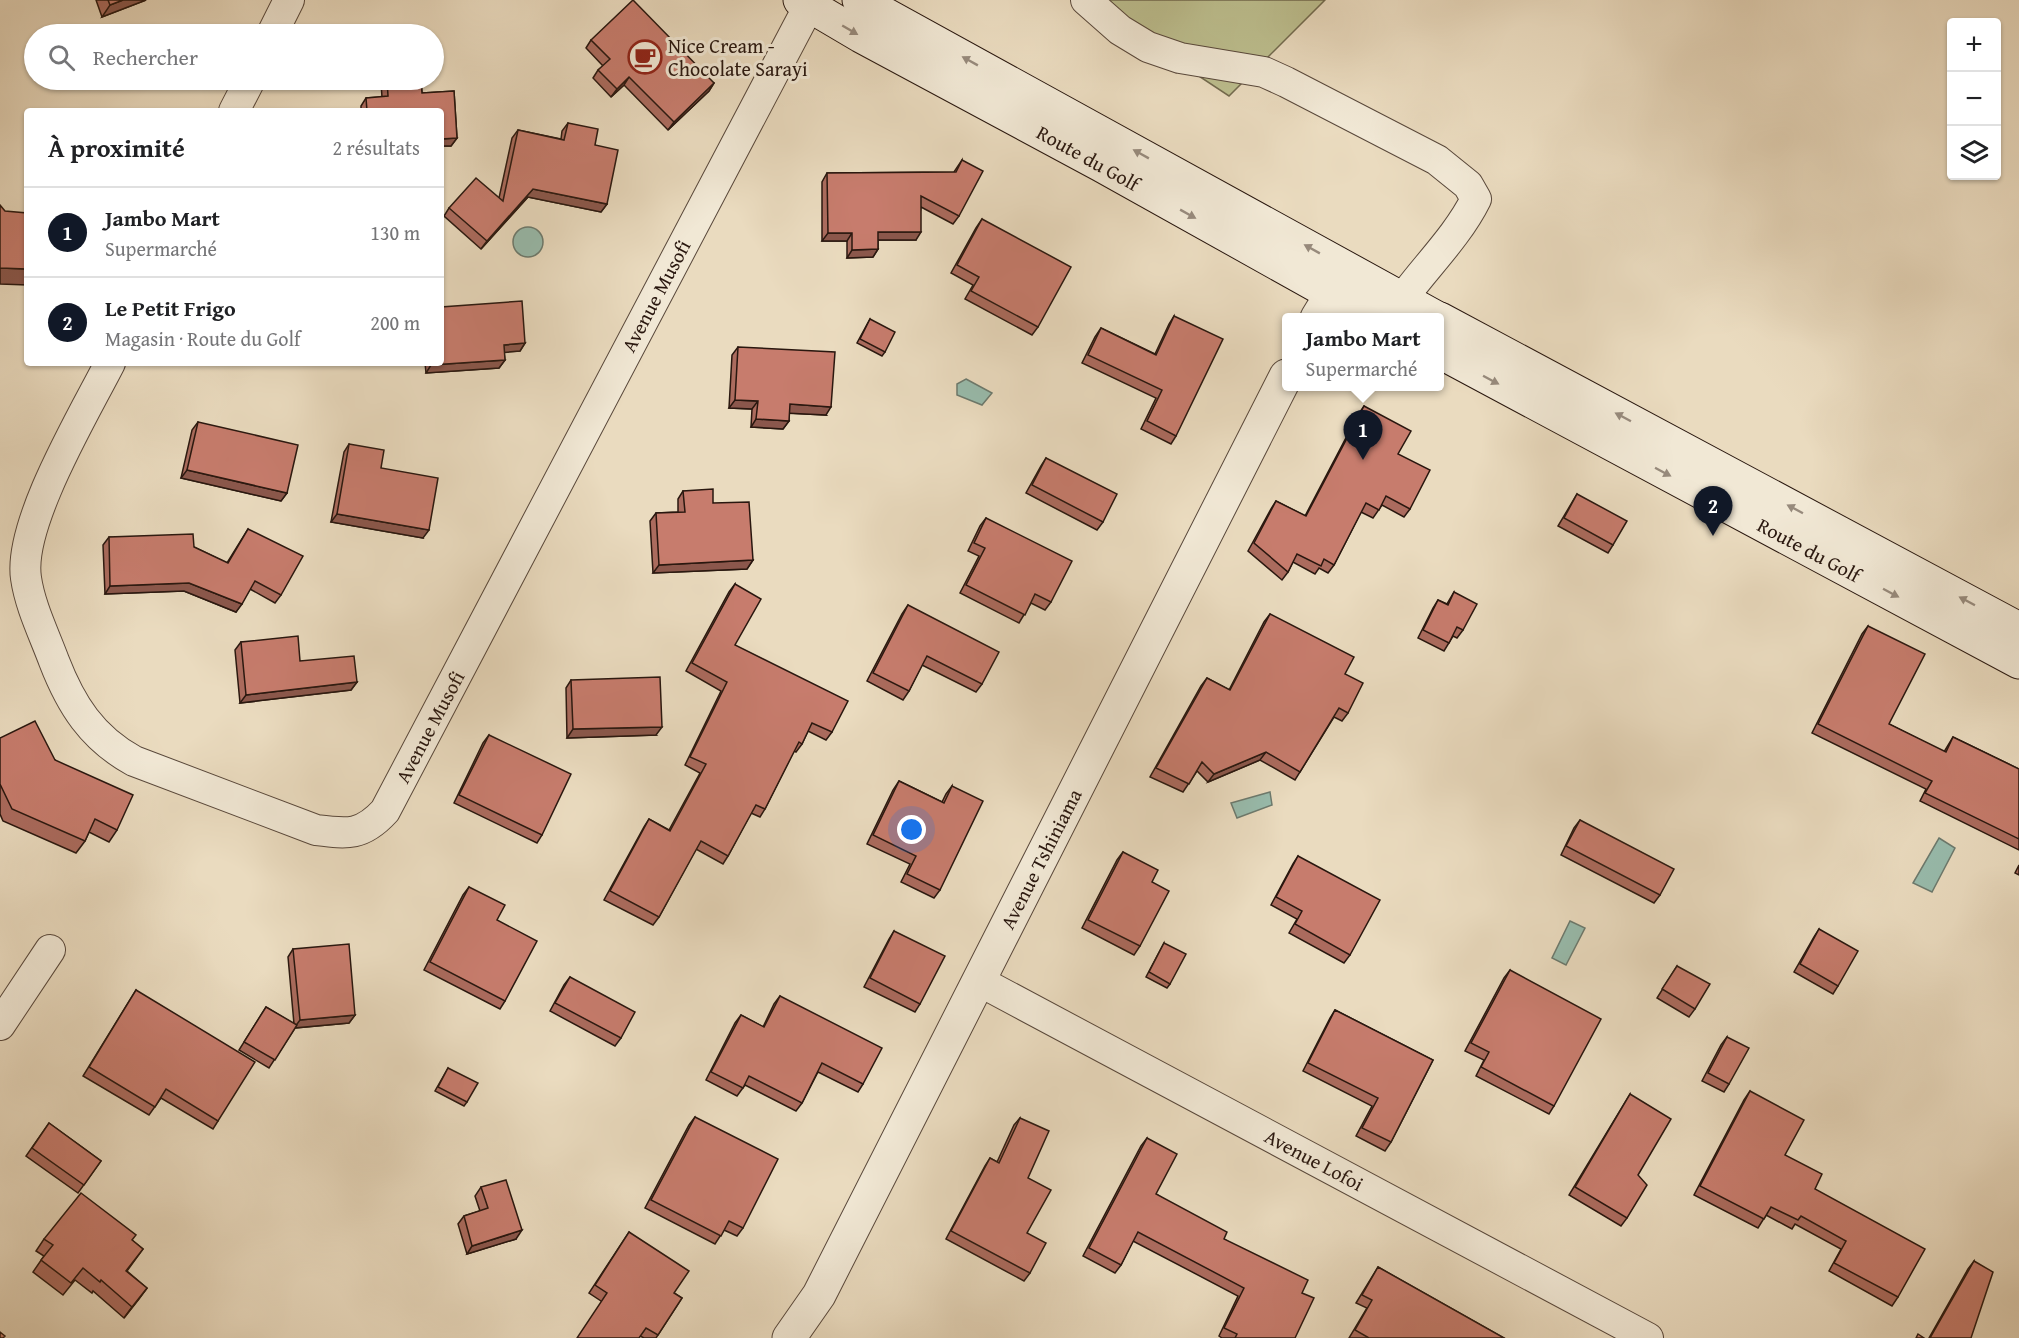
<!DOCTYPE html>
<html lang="fr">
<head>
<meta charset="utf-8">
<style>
	body { margin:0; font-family:"Gentium Book Plus",serif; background:#f6f6f6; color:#202124 }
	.controls { position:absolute; right:18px; top:18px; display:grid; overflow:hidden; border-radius:6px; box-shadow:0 2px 4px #0004 }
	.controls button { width:54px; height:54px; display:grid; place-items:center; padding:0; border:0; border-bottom:2px solid #e0e0e0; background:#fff; color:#202124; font:30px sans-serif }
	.you { position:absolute; left:912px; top:830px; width:21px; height:21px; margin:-15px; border:4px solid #fff; border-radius:50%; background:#1a73e8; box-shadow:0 0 0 9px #1a73e833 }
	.badge { display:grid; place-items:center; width:39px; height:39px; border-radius:50%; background:#111827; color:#fff; font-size:20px; font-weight:700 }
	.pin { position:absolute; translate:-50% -50px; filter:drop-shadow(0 2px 3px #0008) }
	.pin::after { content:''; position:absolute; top:32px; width:21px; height:18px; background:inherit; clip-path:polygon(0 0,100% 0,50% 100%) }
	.popup { position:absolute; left:1282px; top:313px; width:162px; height:78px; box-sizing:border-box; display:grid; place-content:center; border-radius:6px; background:#fff; filter:drop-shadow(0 2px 4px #0005); font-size:20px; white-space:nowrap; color:#757577 }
	.popup b { font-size:22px; color:#202124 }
	.popup::after { content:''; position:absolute; left:50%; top:100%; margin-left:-12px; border:12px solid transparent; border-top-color:#fff }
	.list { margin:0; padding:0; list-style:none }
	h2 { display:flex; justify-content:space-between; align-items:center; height:78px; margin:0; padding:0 24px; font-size:26px }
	h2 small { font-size:20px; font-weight:400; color:#757577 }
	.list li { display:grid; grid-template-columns:39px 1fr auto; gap:18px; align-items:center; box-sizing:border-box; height:90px; padding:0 24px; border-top:2px solid #e0e0e0 }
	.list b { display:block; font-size:22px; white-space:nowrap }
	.list p { margin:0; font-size:20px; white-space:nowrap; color:#757577 }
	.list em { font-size:20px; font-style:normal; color:#757577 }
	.icon { flex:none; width:33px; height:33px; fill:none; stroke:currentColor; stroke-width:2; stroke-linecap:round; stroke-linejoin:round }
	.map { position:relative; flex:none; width:2019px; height:1338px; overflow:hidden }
	.search { position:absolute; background:#fff; box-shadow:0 2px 4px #0004; left:24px; top:24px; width:420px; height:66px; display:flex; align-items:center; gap:15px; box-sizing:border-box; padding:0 21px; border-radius:33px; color:#757577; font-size:22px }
	.panel { position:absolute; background:#fff; box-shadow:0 2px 4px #0004; left:24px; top:108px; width:420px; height:258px; border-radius:6px }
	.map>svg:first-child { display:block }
	.green { fill:#bcbe8e; stroke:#726a4e; stroke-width:1.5 }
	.water { fill:#98bcad; stroke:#6c7a6e; stroke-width:1.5 }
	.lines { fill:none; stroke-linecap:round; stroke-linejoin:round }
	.minor-casing { stroke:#59483b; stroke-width:32 }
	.tertiary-casing { stroke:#59483b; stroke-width:35 }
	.secondary-casing { stroke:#29170f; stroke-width:35 }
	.minor { stroke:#f1e8d5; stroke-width:30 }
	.tertiary { stroke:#f1e8d5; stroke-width:33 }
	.secondary { stroke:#f1e8d5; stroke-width:33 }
	.wall { fill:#ab6b5e; stroke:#29170f; stroke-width:1.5 }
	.shaded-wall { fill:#8b574c; stroke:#29170f; stroke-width:1.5 }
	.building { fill:#c77c6d; stroke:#29170f; stroke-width:1.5 }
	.oneway { fill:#978a7c }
	.labels { text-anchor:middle; stroke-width:6; stroke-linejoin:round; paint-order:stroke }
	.poi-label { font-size:20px; fill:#29170f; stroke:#f1e8d5; text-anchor:start }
	.street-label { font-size:20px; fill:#29170f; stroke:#f1e8d5 }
</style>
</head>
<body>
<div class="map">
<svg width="2019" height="1338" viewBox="0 0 2019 1338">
	<rect width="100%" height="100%" fill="#eadbbf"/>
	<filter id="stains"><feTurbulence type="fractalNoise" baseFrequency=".00333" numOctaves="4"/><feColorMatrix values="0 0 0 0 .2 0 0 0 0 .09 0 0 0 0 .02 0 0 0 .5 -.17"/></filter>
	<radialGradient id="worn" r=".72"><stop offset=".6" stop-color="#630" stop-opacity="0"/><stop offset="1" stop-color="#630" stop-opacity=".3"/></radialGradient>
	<polygon class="green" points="1084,0 1325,0 1229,96"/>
	<g class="water">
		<circle cx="528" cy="242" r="15"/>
		<polygon points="966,379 992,393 982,405 957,395 957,384"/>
		<polygon points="1270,792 1272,805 1237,818 1231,803"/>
		<polygon points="1939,838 1955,848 1932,892 1913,883"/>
		<polygon points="1570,921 1585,928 1566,965 1552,958"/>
	</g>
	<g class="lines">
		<defs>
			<g id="minor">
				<path d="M1086,0L1120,30L1148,47L1180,58L1264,72L1286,82L1437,160L1468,185L1476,199C1454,243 1415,276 1389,318"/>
				<polyline points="272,34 289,0"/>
				<polyline points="234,111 250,80"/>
				<path d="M110,363C84,414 18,524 26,578C30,606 44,634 54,661C71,705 92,738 134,761L316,830C348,834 362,836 385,811L812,0"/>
				<polyline points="979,981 1648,1338"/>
				<polyline points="0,1025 50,950"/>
			</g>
			<g id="tertiary">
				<polyline points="1317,318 1346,270"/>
				<polyline points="789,1338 819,1295 1286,376"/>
			</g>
			<g id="secondary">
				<polyline points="800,0 861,36 1101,165 1375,318"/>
				<polyline points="859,0 1437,318"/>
				<polyline points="1440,319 2019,629"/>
				<polyline points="1440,352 2019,662"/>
			</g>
		</defs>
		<use href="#minor" class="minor-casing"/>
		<use href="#tertiary" class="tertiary-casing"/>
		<use href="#secondary" class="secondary-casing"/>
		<use href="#minor" class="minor"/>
		<use href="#tertiary" class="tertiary"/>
		<use href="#secondary" class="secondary"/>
	</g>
	<g class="wall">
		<polygon points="96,0 146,0 102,17"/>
		<polygon points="591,40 714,83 709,91 668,130 624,85 611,97 593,78 598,70 603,66 586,48"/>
		<polygon points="383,80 421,80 422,93 454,91 457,138 451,146 441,146 441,111 361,111 361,106 366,98 382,97 381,83"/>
		<polygon points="568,123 595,145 607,204 601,212 528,197 481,249 444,216 449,208 499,198 512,138 518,130 561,139 562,131"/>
		<polygon points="962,160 959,216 953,224 921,207 916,240 878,240 878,249 873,257 847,258 847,241 822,241 822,182 827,173 954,172"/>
		<polygon points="982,219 1038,327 1032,335 965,299 973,285 951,273 976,228"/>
		<polygon points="1174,316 1176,436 1171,444 1141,429 1156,398 1082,363 1095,337 1101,328 1155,354 1169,324"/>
		<polygon points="870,319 885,352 882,356 857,343"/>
		<polygon points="525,343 520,351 504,352 505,360 499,368 426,373 425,363 441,363"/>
		<polygon points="738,347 826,415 789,413 789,421 783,429 751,427 752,409 729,408 732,355"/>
		<polygon points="1364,406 1398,454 1410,509 1404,517 1382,505 1373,518 1361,512 1334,565 1328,573 1319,568 1315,574 1293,562 1288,572 1282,580 1248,551 1271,509 1276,501 1305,516 1358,415"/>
		<polygon points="198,422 287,493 281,501 181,478 192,430"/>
		<polygon points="349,444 381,468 423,538 331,522 344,452"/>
		<polygon points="1046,458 1103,522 1097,530 1026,493 1041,466"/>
		<polygon points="683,491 713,503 753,560 747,569 653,573 650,521 656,513 678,512 678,499"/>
		<polygon points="1577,494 1613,545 1608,553 1558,526"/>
		<polygon points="986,518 1051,602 1045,610 1031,603 1019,623 960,593 979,556 968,551 980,526"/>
		<polygon points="248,529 281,595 275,603 250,589 236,612 184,591 105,594 103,545 109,537 194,547 227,563"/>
		<polygon points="735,584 735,645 832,732 826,740 808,731 802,744 796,752 794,751 765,809 760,817 751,813 728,856 723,864 696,849 659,917 653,925 604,900 644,827 649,819 669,830 700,773 685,765 721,691 686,671 729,592"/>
		<polygon points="1454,592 1463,630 1457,638 1453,636 1444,651 1418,638 1433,608 1438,600 1447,604"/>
		<polygon points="908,605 982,684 976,692 922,665 909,691 903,700 867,681 902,614"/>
		<polygon points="1270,614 1345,674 1348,713 1342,721 1334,717 1295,780 1260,760 1208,782 1197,771 1183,792 1150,777 1201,686 1207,678 1229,690 1264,622"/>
		<polygon points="1868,626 1889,724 1944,752 1953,737 2019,769 2019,850 1920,801 1926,789 1812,733 1862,634"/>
		<polygon points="241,642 300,661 357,682 351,690 240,703 235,650"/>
		<polygon points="571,680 656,735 567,738 566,688"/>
		<polygon points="489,735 542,835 537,843 454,803 483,743"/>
		<polygon points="0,738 55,760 117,830 109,842 89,832 85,841 76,853 3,821 0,814"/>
		<polygon points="899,781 942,802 946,794 952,786 940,890 934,898 901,882 910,864 867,844 893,790"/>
		<polygon points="1580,820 1660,895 1654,903 1561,855 1574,828"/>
		<polygon points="1123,852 1152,882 1140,946 1134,955 1082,928 1117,860"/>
		<polygon points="1298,856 1350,955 1344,963 1289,933 1297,919 1271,905 1293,864"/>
		<polygon points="2019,865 2019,875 2015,873"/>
		<polygon points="469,887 497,920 505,1001 500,1009 424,970 463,895"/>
		<polygon points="1819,929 1838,986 1833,994 1794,972 1814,937"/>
		<polygon points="894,931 920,1004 915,1012 864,987 889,939"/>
		<polygon points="1164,943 1170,984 1167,988 1146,977"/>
		<polygon points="293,949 355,1015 349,1023 295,1028 269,1068 239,1050 266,1007 294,1024 288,957"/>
		<polygon points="1677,966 1695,1009 1689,1017 1657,998"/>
		<polygon points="1510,970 1554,1106 1549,1114 1476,1076 1484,1060 1465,1051 1504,978"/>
		<polygon points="570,977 621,1038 615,1046 550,1011 564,985"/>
		<polygon points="136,990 218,1121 213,1129 161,1098 149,1115 83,1076"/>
		<polygon points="780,996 863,1084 858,1092 818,1072 802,1103 796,1111 745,1085 737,1096 706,1080 735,1023 741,1015 763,1027 774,1004"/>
		<polygon points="1335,1010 1433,1060 1391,1142 1385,1151 1356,1136 1372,1106 1303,1071 1330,1018"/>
		<polygon points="1727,1037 1729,1084 1724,1092 1702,1081 1721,1045"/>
		<polygon points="448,1068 467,1102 464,1106 435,1091"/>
		<polygon points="1750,1091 1785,1155 1815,1189 1898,1297 1892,1306 1829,1271 1841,1249 1795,1224 1792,1229 1766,1215 1758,1228 1694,1195 1744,1100"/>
		<polygon points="1630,1094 1638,1175 1627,1218 1621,1226 1569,1195"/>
		<polygon points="695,1117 743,1228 737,1236 724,1230 715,1244 645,1208 689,1125"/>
		<polygon points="1020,1118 1030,1273 1024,1281 946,1239 985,1166 990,1158 997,1162 1014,1125"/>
		<polygon points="49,1123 101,1161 78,1193 26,1156"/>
		<polygon points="1147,1138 1156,1194 1224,1239 1302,1293 1295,1338 1222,1338 1219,1336 1238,1296 1133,1241 1121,1265 1115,1273 1083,1256 1141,1146"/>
		<polygon points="481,1187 516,1239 467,1254 458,1224 464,1216 480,1211 475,1196"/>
		<polygon points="629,1232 674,1293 682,1298 656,1338 644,1338 640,1336 601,1301 589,1293"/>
		<polygon points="44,1239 132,1240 143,1249 127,1271 147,1288 124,1318 93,1291 92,1293 75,1280 63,1295 33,1272 44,1256 36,1251"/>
		<polygon points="1974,1261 1971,1338 1929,1338 1968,1269"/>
		<polygon points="1378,1267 1504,1338 1349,1338 1367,1308 1356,1303"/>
	</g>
	<g class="shaded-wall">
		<polygon points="123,0 146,0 102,17 110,5"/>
		<polygon points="629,77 624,85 611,97 617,89"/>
		<polygon points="714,83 709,91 668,130 674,122"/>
		<polygon points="457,138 451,146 441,146 441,139"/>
		<polygon points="533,189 607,204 601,212 528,197 481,249 487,241"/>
		<polygon points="878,232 921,232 916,240 873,240"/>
		<polygon points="828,233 852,233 847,241 822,241"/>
		<polygon points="878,249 873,257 847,258 852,250"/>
		<polygon points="0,268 27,269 27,285 0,284"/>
		<polygon points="525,343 520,351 498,353 504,345"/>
		<polygon points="505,360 499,368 426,373 431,365"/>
		<polygon points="735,400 758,401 752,409 729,408"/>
		<polygon points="790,404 831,407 826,415 784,413"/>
		<polygon points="756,419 789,421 783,429 751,427"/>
		<polygon points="187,470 287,493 281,501 181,478"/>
		<polygon points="337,514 429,530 423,538 331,522"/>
		<polygon points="753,560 747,569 653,573 659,565"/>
		<polygon points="189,583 242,604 236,612 184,591 105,594 110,586"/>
		<polygon points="357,682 351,690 240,703 246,695"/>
		<polygon points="662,727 656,735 567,738 573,729"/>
		<polygon points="1266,752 1260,760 1208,782 1214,774"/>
		<polygon points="355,1015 349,1023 294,1028 300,1020"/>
		<polygon points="522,1230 516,1239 467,1254 472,1246"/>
		<polygon points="147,1288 139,1299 124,1318 132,1307"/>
	</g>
	<g class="building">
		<polygon points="108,0 123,0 110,5"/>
		<polygon points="633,0 714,83 674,122 629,77 617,89 598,70 610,59 591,40"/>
		<polygon points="387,80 421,80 422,93 454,91 457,138 441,139 441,111 367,111 366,98 388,96"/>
		<polygon points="568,123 598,129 595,145 618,150 607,204 533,189 487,241 449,208 476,178 503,201 518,130 564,140"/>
		<polygon points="962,160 983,171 959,216 921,196 921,232 878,232 878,249 852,250 852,233 828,233 827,173 956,172"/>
		<polygon points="0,205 5,211 27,213 27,269 0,268"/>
		<polygon points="982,219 1071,267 1038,327 971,291 979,277 957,265"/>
		<polygon points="522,301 525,343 504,345 505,360 431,365 431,363 441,363 441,307"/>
		<polygon points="1174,316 1223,339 1176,436 1147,421 1162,390 1088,355 1101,328 1156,355"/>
		<polygon points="870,319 895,332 885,352 860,339"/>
		<polygon points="738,347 835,352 831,407 790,404 789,421 756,419 758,401 735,400"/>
		<polygon points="1364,406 1411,431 1398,454 1430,470 1410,509 1386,496 1379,510 1366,503 1334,565 1324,559 1321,566 1297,554 1288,572 1254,543 1276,501 1306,516"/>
		<polygon points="198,422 298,445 287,493 187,470"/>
		<polygon points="349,444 384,450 381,468 438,478 429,530 337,514"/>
		<polygon points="1046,458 1117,494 1103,522 1032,485"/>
		<polygon points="713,489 713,503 749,502 753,560 659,565 656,513 685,512 683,491"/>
		<polygon points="1577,494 1627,521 1613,545 1564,518"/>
		<polygon points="986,518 1072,561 1051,602 1035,594 1025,615 966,585 985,548 974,543"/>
		<polygon points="248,529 303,556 281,595 255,581 242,604 189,583 110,586 109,537 193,534 194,547 228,563"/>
		<polygon points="735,584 761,599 735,645 848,701 832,732 812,723 802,744 799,742 765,809 756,805 728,856 701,841 659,917 610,891 649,819 670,831 706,764 690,757 727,682 692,663"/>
		<polygon points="1454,592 1477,604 1463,630 1457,627 1449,643 1423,630 1438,600 1448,605"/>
		<polygon points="908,605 999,652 982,684 927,656 909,691 873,673"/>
		<polygon points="1270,614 1354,657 1345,674 1363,683 1348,713 1339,708 1300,772 1266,752 1214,774 1202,762 1189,784 1156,768 1207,678 1230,690"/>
		<polygon points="1868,626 1925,654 1889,724 1946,752 1953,737 2019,769 2019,839 1925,793 1932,781 1818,724"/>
		<polygon points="298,636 300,661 354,656 357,682 246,695 241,642"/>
		<polygon points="660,677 662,727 573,729 571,680"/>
		<polygon points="35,721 55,760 133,795 117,830 95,819 85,841 12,809 0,784 0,738"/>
		<polygon points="489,735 571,774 542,835 459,795"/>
		<polygon points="899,781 944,803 952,786 983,801 940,890 907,874 916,856 873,835"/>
		<polygon points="1580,820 1674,869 1660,895 1566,846"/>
		<polygon points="1123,852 1158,870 1152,882 1169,891 1140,946 1088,920"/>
		<polygon points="1298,856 1380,900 1350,955 1295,924 1302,911 1276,897"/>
		<polygon points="469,887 505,905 497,920 537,941 505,1001 430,962"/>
		<polygon points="1819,929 1858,951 1838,986 1800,964"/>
		<polygon points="894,931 945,956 920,1004 870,978"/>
		<polygon points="1164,943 1186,954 1170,984 1149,972"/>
		<polygon points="349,944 355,1015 300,1020 293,949"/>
		<polygon points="1677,966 1710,984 1695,1009 1662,989"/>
		<polygon points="1510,970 1601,1019 1554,1106 1481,1067 1489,1052 1471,1043"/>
		<polygon points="570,977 635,1012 621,1038 555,1003"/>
		<polygon points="136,990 255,1062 218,1121 166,1089 155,1107 89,1067"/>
		<polygon points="780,996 882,1048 863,1084 822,1063 802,1103 749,1076 743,1088 711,1072 741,1015 764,1027"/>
		<polygon points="266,1007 297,1025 275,1060 244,1042"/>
		<polygon points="1335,1010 1433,1060 1391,1142 1362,1128 1378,1098 1308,1063"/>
		<polygon points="1727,1037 1749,1048 1729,1084 1708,1073"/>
		<polygon points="448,1068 478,1083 467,1102 438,1087"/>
		<polygon points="1750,1091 1804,1120 1785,1155 1822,1174 1815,1189 1925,1249 1898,1297 1834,1263 1846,1241 1801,1216 1798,1220 1771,1207 1764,1219 1700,1186"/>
		<polygon points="1630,1094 1671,1119 1638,1175 1647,1185 1627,1218 1575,1187"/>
		<polygon points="695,1117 778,1159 743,1228 729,1221 721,1236 651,1200"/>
		<polygon points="1020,1118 1049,1131 1028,1178 1051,1190 1027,1233 1046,1243 1030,1273 951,1231 990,1158 999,1163"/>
		<polygon points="49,1123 101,1161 84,1185 32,1148"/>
		<polygon points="1147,1138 1177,1154 1156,1194 1227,1232 1224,1239 1308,1280 1302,1293 1314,1298 1295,1338 1235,1338 1237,1334 1224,1328 1244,1288 1138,1232 1121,1265 1089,1248"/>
		<polygon points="506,1180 522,1230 472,1246 464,1216 488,1208 481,1187"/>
		<polygon points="81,1193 136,1235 132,1240 143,1249 126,1271 147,1288 132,1307 101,1280 100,1282 83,1268 71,1283 41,1260 53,1245 44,1239"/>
		<polygon points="629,1232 689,1271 674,1293 682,1298 658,1335 646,1328 639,1338 577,1338 607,1293 595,1285"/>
		<polygon points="1974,1261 1993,1272 1971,1338 1930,1338"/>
		<polygon points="1378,1267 1504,1338 1369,1338 1355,1330 1372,1300 1362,1295"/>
		<polygon points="0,1332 5,1336 3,1338 0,1338"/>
		<polygon points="1918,1334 1924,1338 1916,1338"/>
	</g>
	<defs><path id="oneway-solid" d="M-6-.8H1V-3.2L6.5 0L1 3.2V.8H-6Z" transform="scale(1.5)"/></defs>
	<g class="oneway">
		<use href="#oneway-solid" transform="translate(850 30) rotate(30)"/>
		<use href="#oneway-solid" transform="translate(970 61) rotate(-151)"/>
		<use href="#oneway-solid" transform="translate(1141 154) rotate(-151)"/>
		<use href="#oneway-solid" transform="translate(1188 214) rotate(29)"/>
		<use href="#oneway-solid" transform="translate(1312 249) rotate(-151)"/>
		<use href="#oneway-solid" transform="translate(1491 380) rotate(28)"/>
		<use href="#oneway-solid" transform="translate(1623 417) rotate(-152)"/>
		<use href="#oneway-solid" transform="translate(1663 472) rotate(28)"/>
		<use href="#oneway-solid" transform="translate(1795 509) rotate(-152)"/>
		<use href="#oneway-solid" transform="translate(1891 593) rotate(28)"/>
		<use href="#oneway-solid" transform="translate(1967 601) rotate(-152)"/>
	</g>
	<defs>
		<symbol id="cafe-ring" viewBox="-11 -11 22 22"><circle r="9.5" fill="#f1e8d5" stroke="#8f2418" stroke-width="1.5"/><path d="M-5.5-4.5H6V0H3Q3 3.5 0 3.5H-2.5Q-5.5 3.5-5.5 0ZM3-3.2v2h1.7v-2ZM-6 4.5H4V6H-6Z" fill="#8f2418"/></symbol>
	</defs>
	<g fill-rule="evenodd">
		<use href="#cafe-ring" x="626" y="38" width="38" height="38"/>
	</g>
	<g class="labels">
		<g class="poi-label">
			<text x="668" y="53">Nice Cream -<tspan x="668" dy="23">Chocolate Sarayi</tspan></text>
		</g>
		<g class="street-label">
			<text transform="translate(1088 158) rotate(29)" y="7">Route du Golf</text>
			<text transform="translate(656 296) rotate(-62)" y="7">Avenue Musofi</text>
			<text transform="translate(1809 550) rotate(28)" y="7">Route du Golf</text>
			<text transform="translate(430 727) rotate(-62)" y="7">Avenue Musofi</text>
			<text transform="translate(1041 859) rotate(-63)" y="7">Avenue Tshiniama</text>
			<text transform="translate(1314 1160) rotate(28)" y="7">Avenue Lofoi</text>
		</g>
	</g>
	<rect width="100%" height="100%" filter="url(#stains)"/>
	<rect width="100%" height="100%" fill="url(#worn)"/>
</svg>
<div class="controls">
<button>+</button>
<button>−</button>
<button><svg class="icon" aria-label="layers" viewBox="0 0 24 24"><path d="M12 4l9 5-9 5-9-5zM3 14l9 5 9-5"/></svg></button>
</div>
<div class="you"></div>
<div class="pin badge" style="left:1363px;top:460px">1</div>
<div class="popup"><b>Jambo Mart</b>Supermarché</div>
<div class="pin badge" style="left:1713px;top:536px">2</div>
<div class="search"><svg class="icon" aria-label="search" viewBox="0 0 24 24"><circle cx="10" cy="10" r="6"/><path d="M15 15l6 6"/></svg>Rechercher</div>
<section class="panel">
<h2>À proximité<small>2 résultats</small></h2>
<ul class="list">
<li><span class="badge">1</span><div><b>Jambo Mart</b><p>Supermarché</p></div><em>130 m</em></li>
<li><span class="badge">2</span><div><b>Le Petit Frigo</b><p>Magasin · Route du Golf</p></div><em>200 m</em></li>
</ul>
</section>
</div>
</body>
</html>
